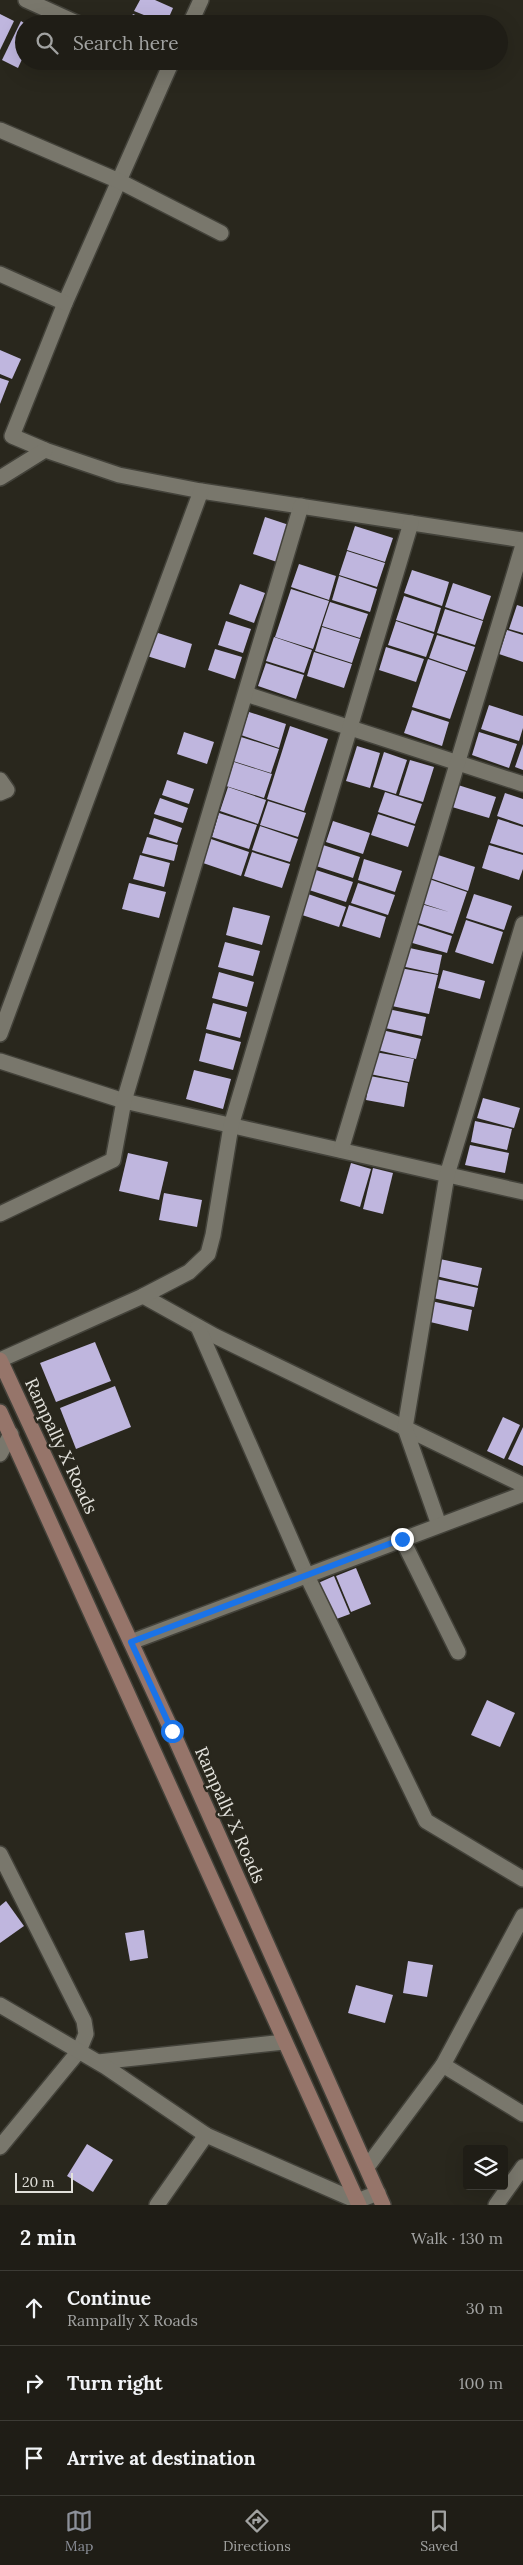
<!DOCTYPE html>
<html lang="en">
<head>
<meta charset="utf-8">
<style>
	body { margin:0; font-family:Lora,serif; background:#27261f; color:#f1f3f6 }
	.controls { position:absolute; right:15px; bottom:15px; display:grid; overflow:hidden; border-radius:5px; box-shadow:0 5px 20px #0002 }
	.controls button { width:45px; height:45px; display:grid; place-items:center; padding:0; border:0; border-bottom:1px solid #3c3b35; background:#1f1d16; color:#f1f3f6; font:25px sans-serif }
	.scale { position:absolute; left:15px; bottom:12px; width:58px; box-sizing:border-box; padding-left:5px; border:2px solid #e2e1db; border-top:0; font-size:14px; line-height:18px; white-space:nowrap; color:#e2e1db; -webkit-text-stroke:4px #29271d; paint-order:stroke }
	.stop { position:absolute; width:15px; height:15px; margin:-11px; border:4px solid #1a73e8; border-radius:50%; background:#fff }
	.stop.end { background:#1a73e8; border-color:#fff; box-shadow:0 1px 5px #0008 }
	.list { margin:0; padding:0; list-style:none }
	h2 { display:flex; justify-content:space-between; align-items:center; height:65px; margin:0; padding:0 20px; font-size:21px }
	h2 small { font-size:16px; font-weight:400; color:#a1a2a1 }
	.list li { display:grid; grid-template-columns:32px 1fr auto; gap:15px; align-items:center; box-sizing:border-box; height:75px; padding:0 20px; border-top:1px solid #3c3b35 }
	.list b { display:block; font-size:19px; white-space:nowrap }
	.list p { margin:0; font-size:16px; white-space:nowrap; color:#a1a2a1 }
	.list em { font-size:16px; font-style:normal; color:#a1a2a1 }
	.icon { flex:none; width:28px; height:28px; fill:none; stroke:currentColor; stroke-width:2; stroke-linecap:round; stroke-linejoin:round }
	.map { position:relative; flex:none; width:523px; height:2205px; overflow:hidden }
	.search { position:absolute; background:#1f1d16; box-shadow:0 5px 20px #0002; left:15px; right:15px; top:15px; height:55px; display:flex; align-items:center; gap:12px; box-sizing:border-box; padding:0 18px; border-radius:28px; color:#a1a2a1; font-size:19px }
	.sheet { height:290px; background:#1f1d16 }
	nav { display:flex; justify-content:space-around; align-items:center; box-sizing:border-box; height:70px; border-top:1px solid #3c3b35; background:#1f1d16; font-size:14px; color:#a1a2a1 }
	nav a { display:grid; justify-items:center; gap:2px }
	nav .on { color:#8c9099 }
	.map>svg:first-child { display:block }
	.building { fill:#bfb6de }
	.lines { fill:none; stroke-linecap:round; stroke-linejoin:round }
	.minor-casing { stroke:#43423a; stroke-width:18 }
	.tertiary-casing { stroke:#43423a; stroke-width:18 }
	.secondary-casing { stroke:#43423a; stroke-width:18 }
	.minor { stroke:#79776c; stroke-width:15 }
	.tertiary { stroke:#79776c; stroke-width:15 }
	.secondary { stroke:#96756a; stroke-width:15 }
	.route { stroke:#1a73e8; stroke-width:6 }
	.labels { text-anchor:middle; stroke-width:5; stroke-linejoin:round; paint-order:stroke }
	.street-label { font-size:18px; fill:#e2e1db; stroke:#29271d }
</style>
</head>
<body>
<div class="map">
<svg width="523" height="2205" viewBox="0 0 523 2205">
	<rect width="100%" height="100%" fill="#29271d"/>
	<g class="building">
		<polygon points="140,0 155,0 173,8 166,24 134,11"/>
		<polygon points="0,14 14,21 0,50"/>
		<polygon points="133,14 156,24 128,24"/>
		<polygon points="21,21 24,23 24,55 18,68 2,60"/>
		<polygon points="0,350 21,359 12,379 0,374"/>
		<polygon points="0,378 9,381 0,404"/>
		<polygon points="265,517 289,525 277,562 253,554"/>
		<polygon points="355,526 393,538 385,562 347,550"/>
		<polygon points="347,551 385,563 377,587 339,575"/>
		<polygon points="299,564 336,576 329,600 291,587"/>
		<polygon points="412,570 449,582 442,606 404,593"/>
		<polygon points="339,576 377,589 370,612 332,600"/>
		<polygon points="453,583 491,596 483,620 445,607"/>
		<polygon points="240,584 265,593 254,623 229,614"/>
		<polygon points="291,589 329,601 313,649 275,637"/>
		<polygon points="404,596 441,608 434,632 396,620"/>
		<polygon points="330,602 368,614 360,638 322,626"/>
		<polygon points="517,605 523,607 523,633 509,629"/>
		<polygon points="445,609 483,621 475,645 437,633"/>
		<polygon points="226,621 251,629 243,653 218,645"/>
		<polygon points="396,621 434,634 426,657 388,645"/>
		<polygon points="322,627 360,639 352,663 315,651"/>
		<polygon points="507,630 523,635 523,662 499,654"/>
		<polygon points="155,632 192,644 185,668 147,656"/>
		<polygon points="437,635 475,647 467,671 429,658"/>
		<polygon points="274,637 312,650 304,673 266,661"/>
		<polygon points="386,647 424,659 416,682 379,670"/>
		<polygon points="215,649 242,657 235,679 208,670"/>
		<polygon points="314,652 352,664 344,688 307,676"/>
		<polygon points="428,659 466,672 450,719 412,707"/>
		<polygon points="266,663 304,675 296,699 258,686"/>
		<polygon points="489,705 523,716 523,728 519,741 481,729"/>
		<polygon points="412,710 449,722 442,746 404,733"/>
		<polygon points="249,712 286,724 279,748 241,735"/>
		<polygon points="290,726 328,739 304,811 267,799"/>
		<polygon points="184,732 214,742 207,764 177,754"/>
		<polygon points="479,732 517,744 509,768 472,755"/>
		<polygon points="241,737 279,749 271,773 233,761"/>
		<polygon points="523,744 523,770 515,767"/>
		<polygon points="357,746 380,753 370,788 346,781"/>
		<polygon points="384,752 407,760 396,794 373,787"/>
		<polygon points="410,760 434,767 423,802 399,795"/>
		<polygon points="234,762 272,774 264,798 226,786"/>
		<polygon points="167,780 194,789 189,804 162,795"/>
		<polygon points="458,785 496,797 489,818 452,807"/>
		<polygon points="228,787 266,800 258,824 220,811"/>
		<polygon points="385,792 422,804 415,824 378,812"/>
		<polygon points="505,793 523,799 523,825 497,816"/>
		<polygon points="160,798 188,808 183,823 154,814"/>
		<polygon points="268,801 306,813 298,837 260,825"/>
		<polygon points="219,813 257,825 249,849 212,837"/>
		<polygon points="378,814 415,826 408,847 371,835"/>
		<polygon points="154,818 182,828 177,843 149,834"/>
		<polygon points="498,819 523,827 523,853 490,843"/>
		<polygon points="333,821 370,833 363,854 326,842"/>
		<polygon points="260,826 298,839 290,862 252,850"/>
		<polygon points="147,837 178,845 174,861 142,853"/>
		<polygon points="211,839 249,852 241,876 203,863"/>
		<polygon points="323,845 360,857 353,878 316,866"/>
		<polygon points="489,845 523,855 523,869 519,880 482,868"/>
		<polygon points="252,852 290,864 282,888 244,876"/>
		<polygon points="140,855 170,863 164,887 133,879"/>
		<polygon points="438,855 475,867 468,891 430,878"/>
		<polygon points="364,859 402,871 395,892 358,880"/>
		<polygon points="316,870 353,882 346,902 309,890"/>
		<polygon points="429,879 467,892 453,934 415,922 421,904 449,912 421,903"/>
		<polygon points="129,883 166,892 159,918 122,909"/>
		<polygon points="358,883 395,895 388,915 351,903"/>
		<polygon points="308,894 346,907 339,927 302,915"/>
		<polygon points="474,894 512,906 504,930 466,918"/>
		<polygon points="349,905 386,917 380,938 342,926"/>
		<polygon points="233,907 270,916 262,945 226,935"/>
		<polygon points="466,920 503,932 493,964 455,952"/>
		<polygon points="415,924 452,936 447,953 409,942"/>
		<polygon points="225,942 260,951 253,976 218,967"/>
		<polygon points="405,947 442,955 438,974 401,966"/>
		<polygon points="400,968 438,975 429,1014 392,1006"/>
		<polygon points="443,970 485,981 480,999 438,988"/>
		<polygon points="219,972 254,982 247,1007 212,998"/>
		<polygon points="213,1003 247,1012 240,1038 206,1029"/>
		<polygon points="388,1009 426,1017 422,1036 385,1028"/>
		<polygon points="382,1030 421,1039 416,1059 377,1050"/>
		<polygon points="206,1033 241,1042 233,1070 199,1061"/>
		<polygon points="375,1052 414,1059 409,1082 370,1074"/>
		<polygon points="194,1070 231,1079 223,1109 186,1099"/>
		<polygon points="370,1076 408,1083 404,1107 366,1100"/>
		<polygon points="483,1098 520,1108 514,1128 477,1118"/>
		<polygon points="475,1121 512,1129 507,1150 471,1142"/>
		<polygon points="470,1145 509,1153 505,1173 465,1165"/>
		<polygon points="128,1153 168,1162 159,1200 119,1191"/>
		<polygon points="351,1163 371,1169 360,1207 340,1201"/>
		<polygon points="373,1168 393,1173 383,1214 363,1209"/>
		<polygon points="164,1193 202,1200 197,1227 159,1220"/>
		<polygon points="440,1259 482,1268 478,1286 436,1276"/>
		<polygon points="436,1279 478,1288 474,1307 433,1298"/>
		<polygon points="431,1301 472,1310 468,1331 426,1321"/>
		<polygon points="95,1342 111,1381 56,1402 40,1363"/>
		<polygon points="115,1386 131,1427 76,1449 60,1408"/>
		<polygon points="503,1417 520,1425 504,1459 487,1451"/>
		<polygon points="523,1427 523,1466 508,1459"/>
		<polygon points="356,1568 371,1604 351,1612 336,1576"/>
		<polygon points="334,1576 350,1614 331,1621 316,1584"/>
		<polygon points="487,1700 515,1713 500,1747 471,1735"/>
		<polygon points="6,1901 24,1926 0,1943 0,1906"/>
		<polygon points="144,1930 148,1958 130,1961 125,1933"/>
		<polygon points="408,1961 433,1965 427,1997 403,1993"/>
		<polygon points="356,1985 393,1995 385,2023 348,2013"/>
		<polygon points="87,2144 113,2160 93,2192 67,2176"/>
	</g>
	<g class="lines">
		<defs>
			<g id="minor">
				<polyline points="26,0 79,24"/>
				<polyline points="190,24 201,0"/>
				<polyline points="172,61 65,303 12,436 45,450 119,475 201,491 523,540"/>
				<polyline points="0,130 119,181 221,233"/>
				<polyline points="0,274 65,303"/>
				<polyline points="0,478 45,450"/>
				<polyline points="246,694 523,784"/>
				<polyline points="0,780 7,790 0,793"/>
				<polyline points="0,1034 201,491"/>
				<polyline points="0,1061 124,1101 523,1192"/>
				<polyline points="341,1150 523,545"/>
				<polyline points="0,1214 113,1160 124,1101 301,506"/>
				<polyline points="143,1296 215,1336 523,1485"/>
				<polyline points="198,1327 306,1574 426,1821 523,1879"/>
				<polyline points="0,1360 143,1296 189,1272 208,1254 213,1235 231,1126 411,523"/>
				<polyline points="0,1454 11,1434"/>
				<polyline points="439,1525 405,1428 447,1175 523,924"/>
				<polyline points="402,1539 458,1652"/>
				<polyline points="131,1642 523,1494"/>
				<polyline points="0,1854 84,2021 86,2034 79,2051 0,2147"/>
				<polyline points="98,2062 284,2042"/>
				<polyline points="443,2065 523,2114"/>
				<polyline points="367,2167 443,2065 523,1916"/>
				<polyline points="157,2205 206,2135"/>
				<polyline points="496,2205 523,2167"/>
			</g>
			<polyline id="tertiary" points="0,2005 106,2067 206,2135 357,2201 378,2193"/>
			<g id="secondary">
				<polyline points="0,1360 172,1731 383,2205"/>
				<polyline points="0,1412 359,2205"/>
			</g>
		</defs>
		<use href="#minor" class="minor-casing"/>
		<use href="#tertiary" class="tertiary-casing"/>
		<use href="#secondary" class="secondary-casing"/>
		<use href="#minor" class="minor"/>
		<use href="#tertiary" class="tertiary"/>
		<use href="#secondary" class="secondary"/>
	</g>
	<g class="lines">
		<polyline class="route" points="172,1731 131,1642 402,1539"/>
	</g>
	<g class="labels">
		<g class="street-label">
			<text transform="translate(61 1446) rotate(65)" y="6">Rampally X Roads</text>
			<text transform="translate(230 1815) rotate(66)" y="6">Rampally X Roads</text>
		</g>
	</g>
</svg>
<div class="controls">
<button><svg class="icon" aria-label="layers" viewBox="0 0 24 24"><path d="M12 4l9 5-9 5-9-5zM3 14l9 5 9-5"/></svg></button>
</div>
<div class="scale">20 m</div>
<div class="stop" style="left:172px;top:1731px"></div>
<div class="stop end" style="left:402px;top:1539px"></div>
<div class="search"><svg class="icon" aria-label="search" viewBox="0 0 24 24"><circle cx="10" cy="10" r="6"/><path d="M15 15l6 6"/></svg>Search here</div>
</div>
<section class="sheet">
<h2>2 min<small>Walk · 130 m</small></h2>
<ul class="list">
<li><svg class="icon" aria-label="ahead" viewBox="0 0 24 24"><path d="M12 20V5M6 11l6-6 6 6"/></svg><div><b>Continue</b><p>Rampally X Roads</p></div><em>30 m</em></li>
<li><svg class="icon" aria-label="right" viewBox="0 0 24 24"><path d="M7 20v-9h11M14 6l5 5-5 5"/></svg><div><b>Turn right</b></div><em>100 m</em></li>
<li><svg class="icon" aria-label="arrive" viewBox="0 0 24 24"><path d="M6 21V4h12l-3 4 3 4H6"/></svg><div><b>Arrive at destination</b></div></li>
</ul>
</section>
<nav>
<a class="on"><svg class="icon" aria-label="map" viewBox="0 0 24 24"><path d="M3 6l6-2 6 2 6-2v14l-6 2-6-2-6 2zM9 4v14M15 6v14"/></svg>Map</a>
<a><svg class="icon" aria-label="directions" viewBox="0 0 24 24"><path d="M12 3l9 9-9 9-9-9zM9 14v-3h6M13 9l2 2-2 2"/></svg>Directions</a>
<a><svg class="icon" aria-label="saved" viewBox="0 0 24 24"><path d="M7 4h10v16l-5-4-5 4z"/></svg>Saved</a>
</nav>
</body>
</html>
